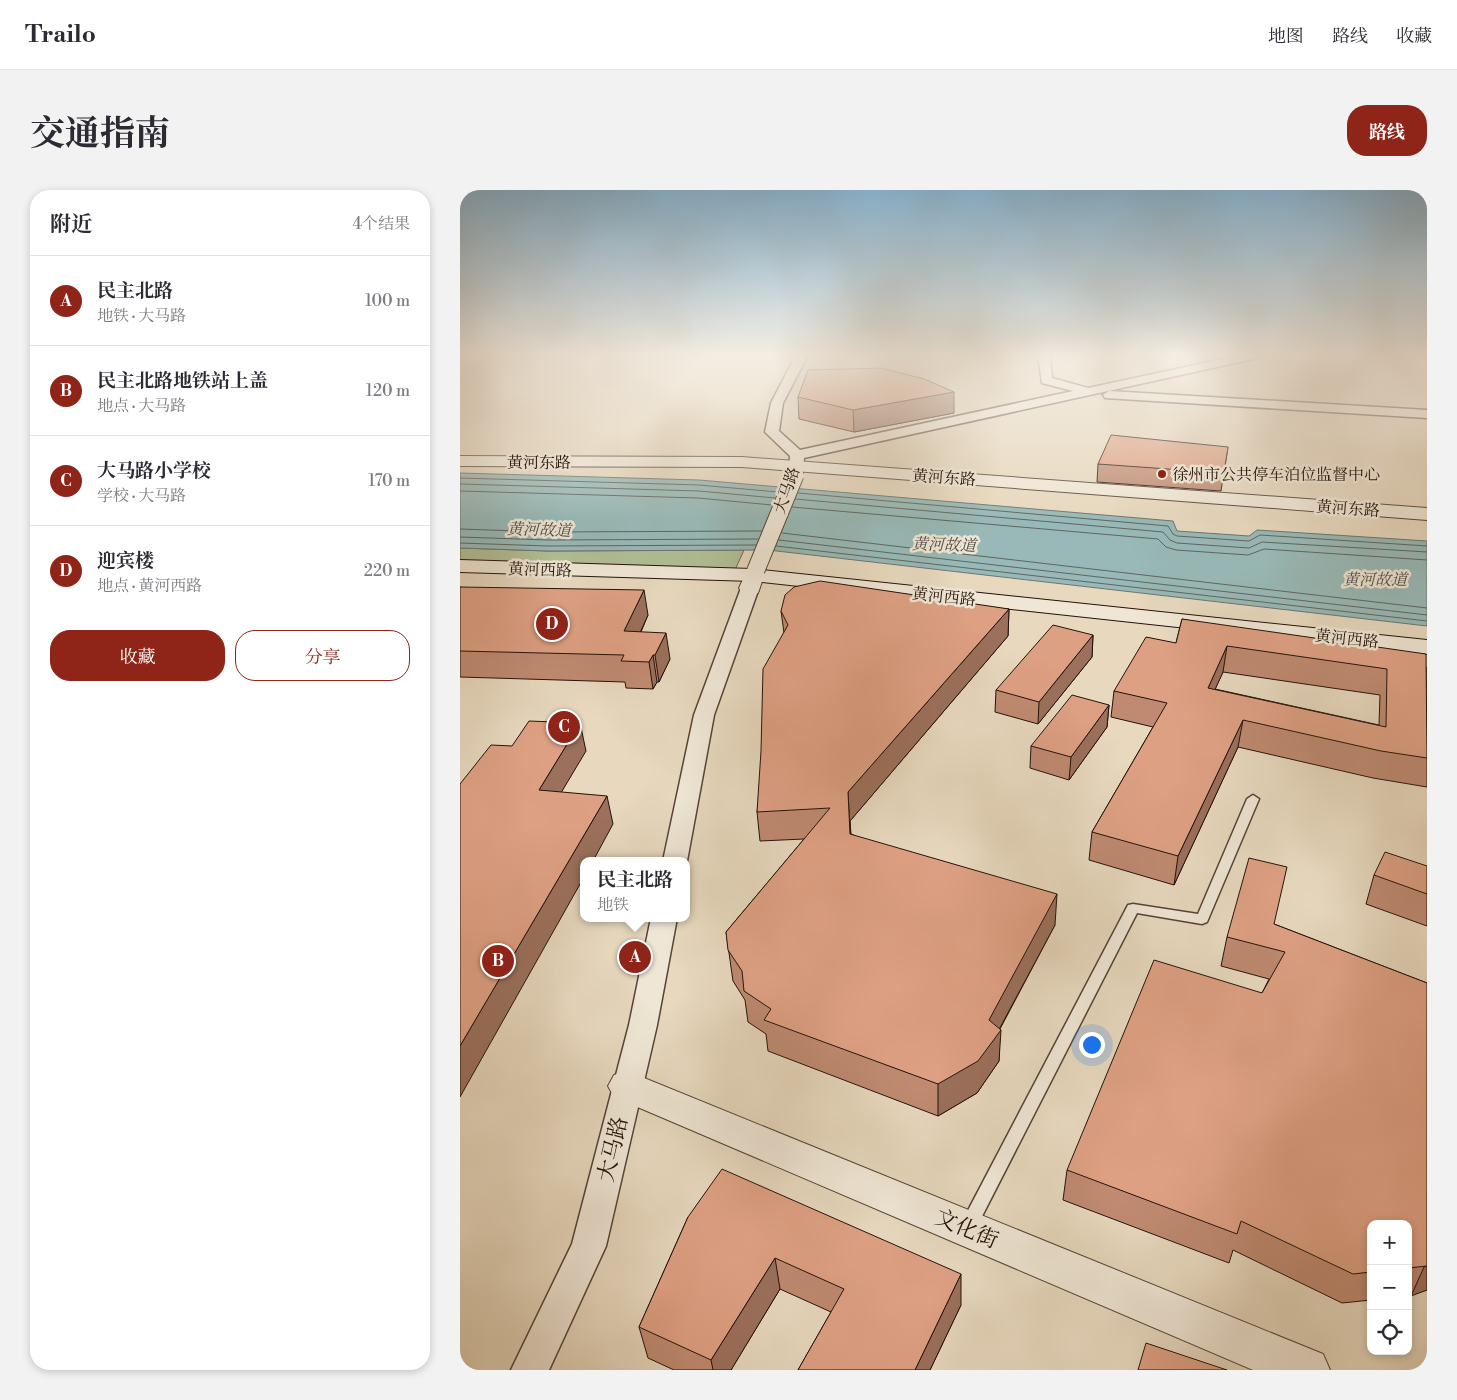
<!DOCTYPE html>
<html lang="zh">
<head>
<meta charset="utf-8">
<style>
	body { margin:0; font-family:"Libre Bodoni","Noto Serif SC",serif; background:#f2f2f3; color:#2b2b33 }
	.controls { position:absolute; right:15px; bottom:15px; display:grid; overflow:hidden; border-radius:10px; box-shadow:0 2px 8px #0003 }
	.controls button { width:45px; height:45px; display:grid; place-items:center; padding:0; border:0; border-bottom:1px solid #e1e1e2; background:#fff; color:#2b2b33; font:25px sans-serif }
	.you { position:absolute; left:631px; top:854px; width:18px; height:18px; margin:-12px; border:4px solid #fff; border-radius:50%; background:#1a73e8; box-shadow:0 0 0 8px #1a73e833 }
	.badge { display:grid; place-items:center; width:32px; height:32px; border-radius:50%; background:#8f2418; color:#fff; font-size:16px; font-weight:700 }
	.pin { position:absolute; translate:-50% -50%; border:2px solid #fff; box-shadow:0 1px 5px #0006 }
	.popup { position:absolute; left:120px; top:667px; width:110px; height:65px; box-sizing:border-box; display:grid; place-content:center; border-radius:10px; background:#fff; filter:drop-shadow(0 1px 4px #0005); font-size:16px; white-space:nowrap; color:#7c7c81 }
	.popup b { font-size:19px; color:#2b2b33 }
	.popup::after { content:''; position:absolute; left:50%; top:100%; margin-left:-10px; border:10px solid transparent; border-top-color:#fff }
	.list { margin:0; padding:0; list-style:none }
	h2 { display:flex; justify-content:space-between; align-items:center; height:65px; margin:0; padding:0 20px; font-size:21px }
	h2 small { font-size:16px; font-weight:400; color:#7c7c81 }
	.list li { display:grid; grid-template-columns:32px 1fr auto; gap:15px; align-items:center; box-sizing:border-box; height:90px; padding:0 20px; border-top:1px solid #e1e1e2 }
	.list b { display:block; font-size:19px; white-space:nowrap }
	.list p { margin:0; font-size:16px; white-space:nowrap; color:#7c7c81 }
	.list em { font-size:16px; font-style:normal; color:#7c7c81 }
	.actions { display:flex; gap:10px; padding:15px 20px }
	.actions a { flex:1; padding:11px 0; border:1px solid #8f2418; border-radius:20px; text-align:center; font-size:18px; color:#8f2418 }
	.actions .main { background:#8f2418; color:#fff }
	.icon { flex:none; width:28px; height:28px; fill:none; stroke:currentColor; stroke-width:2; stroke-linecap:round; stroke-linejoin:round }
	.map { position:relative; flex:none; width:967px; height:1180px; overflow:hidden; border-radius:20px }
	header { display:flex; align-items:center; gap:30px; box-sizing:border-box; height:70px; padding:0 25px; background:#fff; border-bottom:1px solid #e1e1e2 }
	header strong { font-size:24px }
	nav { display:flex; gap:28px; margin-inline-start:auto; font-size:18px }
	.intro { display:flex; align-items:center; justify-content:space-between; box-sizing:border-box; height:120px; padding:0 30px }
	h1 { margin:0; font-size:35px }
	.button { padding:12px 22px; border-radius:20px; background:#8f2418; color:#fff; font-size:18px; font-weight:700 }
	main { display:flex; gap:30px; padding:0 30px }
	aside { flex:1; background:#fff; border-radius:20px; box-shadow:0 2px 8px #0003 }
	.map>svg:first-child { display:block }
	.green { fill:#b1bf95; stroke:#6a684f }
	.water { fill:#98b9b7; stroke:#6a7671 }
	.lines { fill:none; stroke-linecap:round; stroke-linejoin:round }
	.shore { stroke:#5e6660; stroke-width:1 }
	.service-casing { stroke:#554436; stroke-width:3 }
	.minor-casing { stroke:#554436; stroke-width:3 }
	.tertiary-casing { stroke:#554436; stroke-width:2 }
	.secondary-casing { stroke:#241209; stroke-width:2 }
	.service { fill:#efe6d5; fill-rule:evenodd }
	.minor { fill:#efe6d5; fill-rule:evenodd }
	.tertiary { fill:#efe6d5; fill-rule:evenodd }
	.secondary { fill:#efe6d5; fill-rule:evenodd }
	.minor-bridge-far1-casing { stroke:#554436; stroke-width:14; stroke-linecap:butt }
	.minor-bridge-casing { stroke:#554436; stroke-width:19; stroke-linecap:butt }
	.minor-bridge-far1 { stroke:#efe6d5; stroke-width:13 }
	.minor-bridge { stroke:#efe6d5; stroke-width:17 }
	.wall { fill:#bf8a71; stroke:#241209; fill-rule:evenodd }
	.shaded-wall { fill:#9b705c; stroke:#241209 }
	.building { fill:#dea083; stroke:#241209; fill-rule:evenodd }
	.poi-dot { fill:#8f2418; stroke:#efe6d5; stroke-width:2 }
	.labels { text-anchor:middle; stroke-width:5; stroke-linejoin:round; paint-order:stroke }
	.far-street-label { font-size:16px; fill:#241209; stroke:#efe6d5 }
	.far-poi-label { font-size:16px; fill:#241209; stroke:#efe6d5; text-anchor:start }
	.far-water-label { font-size:16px; font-style:italic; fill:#4d4c46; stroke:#efe6d5 }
	.near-street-label { font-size:22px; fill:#241209; stroke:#efe6d5 }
</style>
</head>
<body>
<header>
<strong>Trailo</strong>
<nav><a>地图</a><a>路线</a><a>收藏</a></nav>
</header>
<div class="intro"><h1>交通指南</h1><a class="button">路线</a></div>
<main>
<aside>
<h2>附近<small>4个结果</small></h2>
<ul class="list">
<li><span class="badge">A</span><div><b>民主北路</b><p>地铁 · 大马路</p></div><em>100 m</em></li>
<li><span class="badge">B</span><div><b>民主北路地铁站上盖</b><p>地点 · 大马路</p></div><em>120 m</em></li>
<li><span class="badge">C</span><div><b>大马路小学校</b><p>学校 · 大马路</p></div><em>170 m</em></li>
<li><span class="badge">D</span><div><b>迎宾楼</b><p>地点 · 黄河西路</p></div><em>220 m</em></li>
</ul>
<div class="actions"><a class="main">收藏</a><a>分享</a></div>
</aside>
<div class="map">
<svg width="967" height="1180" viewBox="0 0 967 1180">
	<rect width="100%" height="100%" fill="#e7d8be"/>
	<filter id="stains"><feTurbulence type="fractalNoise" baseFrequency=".004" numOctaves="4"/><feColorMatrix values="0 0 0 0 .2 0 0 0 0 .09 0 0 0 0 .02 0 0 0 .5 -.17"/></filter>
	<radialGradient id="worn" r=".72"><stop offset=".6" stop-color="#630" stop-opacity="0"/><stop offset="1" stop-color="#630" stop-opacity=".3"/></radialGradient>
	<polygon class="green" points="0,358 88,361 284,360 275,380 0,372"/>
	<polygon class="water" points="0,283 239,290 713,331 717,341 789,346 797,340 967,351 967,436 308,360 88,361 0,358"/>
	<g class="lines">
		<g class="shore">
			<polyline points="0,288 239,295 318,302"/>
			<polyline points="0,294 239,301 315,308"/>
			<polyline points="0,301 238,308 312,315"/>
			<polyline points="338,303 708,336 713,344 717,346 789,351 800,345 967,356"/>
			<polyline points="335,309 703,342 710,350 717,353 789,358 802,352 967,362"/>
			<polyline points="332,317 698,349 706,357 716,360 788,365 804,359 967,370"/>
			<polyline points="0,339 88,342 302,341"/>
			<polyline points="322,343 967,418"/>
			<polyline points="0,347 88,350 298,349"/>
			<polyline points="319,350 967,425"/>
			<polyline points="0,353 88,356 296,355"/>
			<polyline points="316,356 967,431"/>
		</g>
		<defs>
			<polygon id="service" points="793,605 799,609 747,732 742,734 677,723 515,1040 509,1043 503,1040 501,1035 503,1030 668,715 673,714 738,724 787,609"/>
			<g id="minor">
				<polygon points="336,165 348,165 323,213 319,241 340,260 613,201 582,193 578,165 590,165 592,188 628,198 781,165 804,165 798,168 344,268 343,282 341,285 331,285 329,282 330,266 305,242 311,213"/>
				<polygon points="649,201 967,220 967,228 645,208 643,205"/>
				<polygon points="290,393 296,394 299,398 254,525 227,671 226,673 226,671 203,671 234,525 281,398 284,394"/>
				<polygon points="191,728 217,728 197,835 146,1056 89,1180 51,1180 112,1054 169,835"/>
			</g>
			<g id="tertiary">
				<polygon points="0,266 282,267 967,318 967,330 282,277 0,276"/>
				<polygon points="296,374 303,376 306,380 298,403 290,404 282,403 279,398 289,376"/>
				<polygon points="167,881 863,1164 870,1180 793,1180 154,907 148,896 154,885"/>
			</g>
			<polygon id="secondary" points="0,370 293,379 967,450 967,464 293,391 0,382"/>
		</defs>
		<use href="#service" class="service-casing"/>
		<use href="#minor" class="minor-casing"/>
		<use href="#tertiary" class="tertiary-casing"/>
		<use href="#secondary" class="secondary-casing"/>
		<use href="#service" class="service"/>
		<use href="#minor" class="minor"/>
		<use href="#tertiary" class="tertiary"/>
		<use href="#secondary" class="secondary"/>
		<defs>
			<polyline id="minor-bridge-far1" points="334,286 336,282"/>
			<polyline id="minor-bridge" points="296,380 335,285"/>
		</defs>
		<use href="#minor-bridge-far1" class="minor-bridge-far1-casing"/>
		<use href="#minor-bridge" class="minor-bridge-casing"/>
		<use href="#minor-bridge-far1" class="minor-bridge-far1"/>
		<use href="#minor-bridge" class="minor-bridge"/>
	</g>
	<g class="wall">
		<polygon points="338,207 494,223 394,242 339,229"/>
		<polygon points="768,257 761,301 637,292 638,274"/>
		<polygon points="0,397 188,425 181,442 210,469 199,492 197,492 193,499 166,498 165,492 0,487"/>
		<polygon points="549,419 548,446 390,631 391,644 595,735 540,839 539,871 517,903 478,926 308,861 306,844 288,832 285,810 273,791 266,742 344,649 300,651 297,622 324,443 321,421"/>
		<path d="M722,429L967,478V597L913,588L778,557L714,695L629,670L632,642L693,537L651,527L654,501L716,453ZM763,482L920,505L919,535L755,499Z"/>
		<polygon points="633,445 632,467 578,534 535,522 536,500"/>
		<polygon points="649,515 647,537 609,590 570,578 571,556"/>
		<polygon points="967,676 967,736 906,714 914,685"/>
		<polygon points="814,734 967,793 967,1100 948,1106 948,1034 911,1034 911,1110 882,1113 773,1060 769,1073 603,1010 607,980 802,803 809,789 761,776 767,747"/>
		<polygon points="228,1027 501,1115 470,1180 338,1180 371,1122 320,1099 271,1180 214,1180 188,1168 179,1137"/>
	</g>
	<g class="shaded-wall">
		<polygon points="494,202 494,223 394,242 393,220"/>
		<polygon points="184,400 188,425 169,467 164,441"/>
		<polygon points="549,419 548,446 390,631 392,674 388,602"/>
		<polygon points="206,443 210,469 199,492 195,465"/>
		<polygon points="633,445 632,467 578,534 579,512"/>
		<polygon points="767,456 763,482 744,524 748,498"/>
		<polygon points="193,465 197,492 193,499 189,472"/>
		<polygon points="649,515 647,537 609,590 611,567"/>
		<polygon points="783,530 778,557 714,695 718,666"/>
		<polygon points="120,533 126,561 86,628 79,600"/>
		<polygon points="147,606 153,634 133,671 124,671 124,687 0,907 0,856"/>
		<polygon points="597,704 595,735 535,847 541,840 539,871 517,903 478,926 478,894"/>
		<polygon points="315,1068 320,1099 271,1180 253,1180 251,1170"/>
		<polygon points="967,1076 967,1100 951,1106 964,1077"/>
		<polygon points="501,1084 501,1115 470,1180 455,1180"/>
	</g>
	<g class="building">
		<polygon points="421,178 464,189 494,202 393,220 338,207 348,180"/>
		<polygon points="651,245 768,257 764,283 638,274"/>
		<polygon points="360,391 549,419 388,602 390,644 597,704 529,830 541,840 518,871 478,894 304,830 311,819 284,801 282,781 268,760 266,742 370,618 297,622 301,561 303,479 328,435 321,421 325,405 334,397"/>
		<polygon points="0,397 184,400 164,441 206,443 195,465 193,465 189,472 161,471 164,465 0,461"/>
		<path d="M722,429L966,464L967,568L921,561L783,530L718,666L632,642L707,513L654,501L686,447L716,453ZM767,456L927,479L926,537L748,498Z"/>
		<polygon points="593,435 633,445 579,512 536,500"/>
		<polygon points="612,505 649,515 611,567 571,556"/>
		<polygon points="69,531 120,533 79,600 147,606 0,856 0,594 31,555 52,556"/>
		<polygon points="925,662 967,676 967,704 914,685"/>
		<polygon points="789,668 827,677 814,734 967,793 967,1076 948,1078 948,1034 911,1034 911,1082 893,1084 781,1031 777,1044 607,980 694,770 802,803 825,762 767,747"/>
		<polygon points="262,979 501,1084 455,1180 338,1180 384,1099 315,1068 251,1170 179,1137 228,1027"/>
		<polygon points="686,1153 767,1180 678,1180"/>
	</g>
	<linearGradient id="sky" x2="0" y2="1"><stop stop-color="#88b6d4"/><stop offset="0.5" stop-color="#f4ede2"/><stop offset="1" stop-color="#f4ede2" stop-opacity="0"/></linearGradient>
	<rect width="967" height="330" fill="url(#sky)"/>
	<circle class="poi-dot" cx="702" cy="284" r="5"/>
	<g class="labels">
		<g class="far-street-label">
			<text x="79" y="278">黄河东路</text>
			<text transform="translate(484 287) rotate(4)" y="6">黄河东路</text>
			<text transform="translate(326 300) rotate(-71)" y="6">大马路</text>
			<text transform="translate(888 318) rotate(4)" y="6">黄河东路</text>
			<text transform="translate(80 379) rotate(2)" y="6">黄河西路</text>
			<text transform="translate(484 406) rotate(6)" y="6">黄河西路</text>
			<text transform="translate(887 448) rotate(6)" y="6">黄河西路</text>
		</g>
		<g class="far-poi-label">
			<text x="712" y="290">徐州市公共停车泊位监督中心</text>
		</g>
		<g class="far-water-label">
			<text transform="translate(79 339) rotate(2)" y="6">黄河故道</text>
			<text transform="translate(484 354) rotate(2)" y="6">黄河故道</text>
			<text x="915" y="395">黄河故道</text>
		</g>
		<g class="near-street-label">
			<text transform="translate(152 959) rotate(-77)" y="8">大马路</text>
			<text transform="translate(507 1038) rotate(23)" y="8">文化街</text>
		</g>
	</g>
	<rect width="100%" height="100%" filter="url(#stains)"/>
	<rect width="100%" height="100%" fill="url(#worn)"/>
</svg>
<div class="controls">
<button>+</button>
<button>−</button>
<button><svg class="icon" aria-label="locate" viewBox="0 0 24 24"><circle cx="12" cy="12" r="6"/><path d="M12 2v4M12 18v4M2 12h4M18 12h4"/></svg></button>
</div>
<div class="you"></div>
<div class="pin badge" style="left:175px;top:767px">A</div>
<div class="popup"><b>民主北路</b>地铁</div>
<div class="pin badge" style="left:38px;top:771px">B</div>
<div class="pin badge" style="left:104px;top:537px">C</div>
<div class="pin badge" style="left:92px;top:434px">D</div>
</div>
</main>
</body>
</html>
